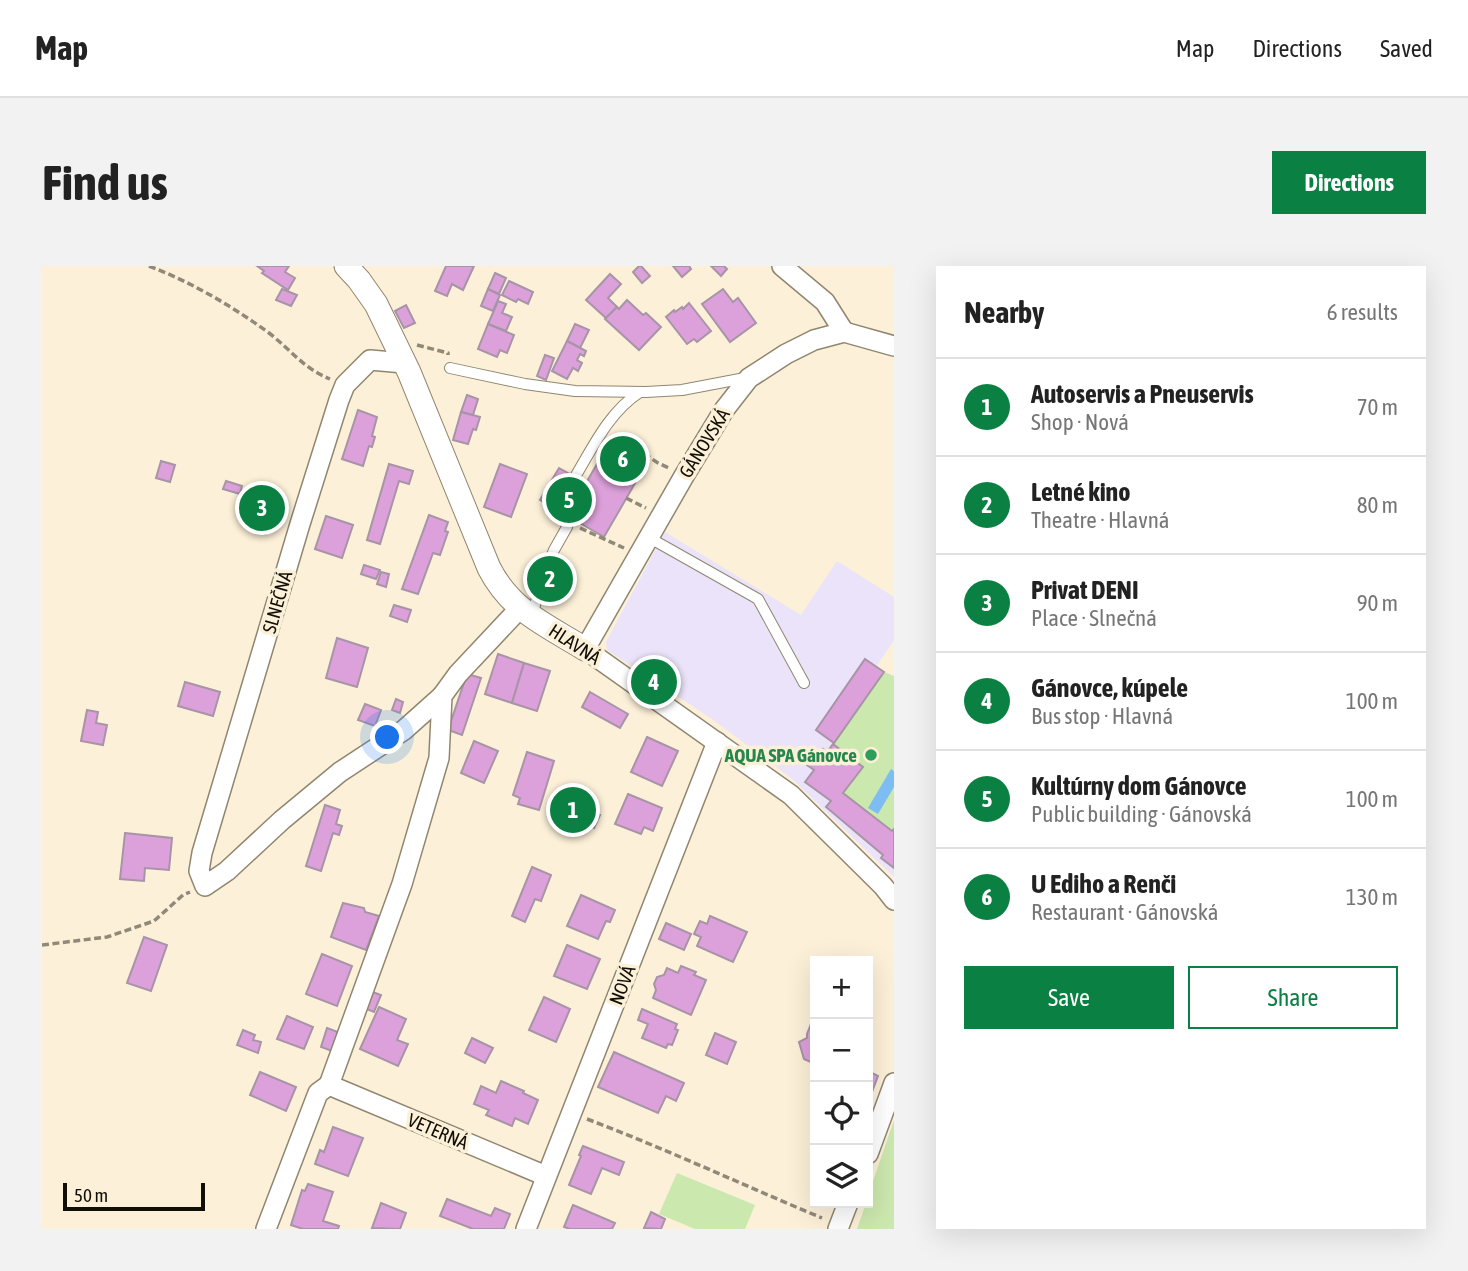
<!DOCTYPE html>
<html lang="en">
<head>
<meta charset="utf-8">
<style>
	body { margin:0; font-family:"Asap Condensed",sans-serif; background:#f2f2f2; color:#222 }
	.controls { position:absolute; right:21px; bottom:21px; display:grid; overflow:hidden; border-radius:0px; box-shadow:0 7px 28px #0002 }
	.controls button { width:63px; height:63px; display:grid; place-items:center; padding:0; border:0; border-bottom:2px solid #e0e0e0; background:#fff; color:#222; font:35px sans-serif }
	.scale { position:absolute; left:21px; bottom:18px; width:142px; box-sizing:border-box; padding-left:7px; border:4px solid #110e06; border-top:0; font-size:19px; line-height:24px; white-space:nowrap; color:#110e06; -webkit-text-stroke:5px #fcf0d8; paint-order:stroke }
	.you { position:absolute; left:346px; top:472px; width:24px; height:24px; margin:-18px; border:5px solid #fff; border-radius:50%; background:#1a73e8; box-shadow:0 0 0 10px #1a73e833 }
	.badge { display:grid; place-items:center; width:46px; height:46px; border-radius:50%; background:#0b8043; color:#fff; font-size:23px; font-weight:700 }
	.pin { position:absolute; translate:-50% -50%; border:4px solid #fff; box-shadow:0 2px 7px #0006 }
	.list { margin:0; padding:0; list-style:none }
	h2 { display:flex; justify-content:space-between; align-items:center; height:91px; margin:0; padding:0 28px; font-size:30px }
	h2 small { font-size:23px; font-weight:400; color:#767676 }
	.list li { display:grid; grid-template-columns:46px 1fr auto; gap:21px; align-items:center; box-sizing:border-box; height:98px; padding:0 28px; border-top:2px solid #e0e0e0 }
	.list b { display:block; font-size:26px; white-space:nowrap }
	.list p { margin:0; font-size:23px; white-space:nowrap; color:#767676 }
	.list em { font-size:23px; font-style:normal; color:#767676 }
	.actions { display:flex; gap:14px; padding:21px 28px }
	.actions a { flex:1; padding:16px 0; border:2px solid #0b8043; border-radius:0px; text-align:center; font-size:24px; color:#0b8043 }
	.actions .main { background:#0b8043; color:#fff }
	.icon { flex:none; width:38px; height:38px; fill:none; stroke:currentColor; stroke-width:2; stroke-linecap:round; stroke-linejoin:round }
	.map { position:relative; flex:none; width:852px; height:963px; overflow:hidden; border-radius:0px }
	header { display:flex; align-items:center; gap:42px; box-sizing:border-box; height:98px; padding:0 35px; background:#fff; border-bottom:2px solid #e0e0e0 }
	header strong { font-size:33px }
	nav { display:flex; gap:38px; margin-inline-start:auto; font-size:24px }
	.intro { display:flex; align-items:center; justify-content:space-between; box-sizing:border-box; height:168px; padding:0 42px }
	h1 { margin:0; font-size:49px }
	.button { padding:18px 32px; border-radius:0px; background:#0b8043; color:#fff; font-size:24px; font-weight:700 }
	main { display:flex; gap:42px; padding:0 42px }
	aside { flex:1; background:#fff; border-radius:0px; box-shadow:0 7px 28px #0002 }
	.map>svg:first-child { display:block }
	.commercial { fill:#eae3f9 }
	.green { fill:#cbe8ae }
	.water { fill:#7dbdf3 }
	.building { fill:#dca1da; stroke:#a794a6; stroke-width:2 }
	.lines { fill:none; stroke-linecap:round; stroke-linejoin:round }
	.service-casing { stroke:#908670; stroke-width:12 }
	.minor-casing { stroke:#908670; stroke-width:22 }
	.tertiary-casing { stroke:#908670; stroke-width:25 }
	.path { stroke:#918978; stroke-width:3.5; stroke-dasharray:7 3.5; stroke-linecap:butt }
	.service { stroke:#fff; stroke-width:10 }
	.minor { stroke:#fff; stroke-width:19 }
	.tertiary { stroke:#fff; stroke-width:23 }
	.leisure-dot { fill:#2e9e5b; stroke:#fcf0d8; stroke-width:2.5 }
	.labels { text-anchor:middle; stroke-width:7; stroke-linejoin:round; paint-order:stroke }
	.street-label { font-size:19px; fill:#110e06; stroke:#fcf0d8 }
	.leisure-label { font-size:19px; font-weight:bold; fill:#27864d; stroke:#fcf0d8; text-anchor:end }
</style>
</head>
<body>
<header>
<strong>Map</strong>
<nav><a>Map</a><a>Directions</a><a>Saved</a></nav>
</header>
<div class="intro"><h1>Find us</h1><a class="button">Directions</a></div>
<main>
<div class="map">
<svg width="852" height="963" viewBox="0 0 852 963">
	<rect width="100%" height="100%" fill="#fcf0d8"/>
	<polygon class="commercial" points="623,266 759,349 795,295 852,331 852,374 834,401 842,406 852,410 852,611 749,512 670,453 565,384 564,376"/>
	<g class="green">
		<polygon points="842,406 852,410 852,563 850,565 801,527 821,501 791,478"/>
		<polygon points="852,854 852,963 815,963 824,937 826,937 826,930"/>
		<polygon points="635,907 713,939 703,963 653,963 617,948"/>
	</g>
	<polygon class="water" points="849,503 852,505 852,521 836,548 826,542"/>
	<g class="building">
		<polygon points="215,0 247,0 243,6 253,12 246,24 220,7 222,5"/>
		<polygon points="404,0 432,0 421,24 410,18 405,30 393,25"/>
		<polygon points="597,0 599,0 608,10 600,17 591,6"/>
		<polygon points="631,0 647,0 649,3 640,11"/>
		<polygon points="669,0 682,0 685,3 679,10"/>
		<polygon points="453,7 464,12 457,28 446,23"/>
		<polygon points="568,8 579,18 566,32 575,41 564,52 544,34"/>
		<polygon points="467,15 491,26 486,38 476,33 474,36 460,29"/>
		<polygon points="240,23 255,29 249,40 234,34"/>
		<polygon points="446,23 458,29 451,45 439,40"/>
		<polygon points="681,23 691,36 696,32 714,57 688,76 660,38"/>
		<polygon points="585,34 601,49 604,47 619,61 597,84 563,53 575,41 577,43"/>
		<polygon points="456,35 464,38 460,47 470,51 464,65 446,58"/>
		<polygon points="647,37 669,65 655,76 652,73 645,78 624,51 632,44 633,46 640,41 641,43"/>
		<polygon points="364,39 373,57 362,62 353,45"/>
		<polygon points="446,58 472,69 465,87 458,84 455,91 436,83"/>
		<polygon points="533,58 547,64 538,82 525,75"/>
		<polygon points="525,75 544,85 542,90 538,88 535,94 540,97 536,105 531,102 525,113 510,105"/>
		<polygon points="503,89 512,92 504,114 495,110"/>
		<polygon points="425,129 436,133 431,149 419,146"/>
		<polygon points="316,144 335,151 330,170 333,171 330,181 327,180 321,200 300,193"/>
		<polygon points="419,146 438,151 434,164 431,163 426,178 411,174"/>
		<polygon points="566,179 575,184 576,182 595,192 594,195 603,200 562,271 498,234 517,202 544,217"/>
		<polygon points="119,195 133,199 128,216 114,212"/>
		<polygon points="347,198 371,205 367,218 357,215 338,278 325,274"/>
		<polygon points="458,198 485,208 469,251 442,241"/>
		<polygon points="184,215 200,220 198,228 181,223"/>
		<polygon points="209,223 240,234 231,261 227,259 224,268 204,261 207,253 200,250"/>
		<polygon points="387,249 406,256 403,265 406,266 398,289 391,287 376,328 360,323"/>
		<polygon points="284,250 311,259 300,292 273,283"/>
		<polygon points="322,299 338,304 334,313 319,308"/>
		<polygon points="339,306 347,308 344,321 335,318"/>
		<polygon points="352,339 369,344 365,356 348,350"/>
		<polygon points="295,372 326,382 315,421 284,412"/>
		<polygon points="456,388 482,397 470,437 443,428"/>
		<polygon points="823,393 842,406 792,477 774,464"/>
		<polygon points="482,397 508,405 495,445 470,437"/>
		<polygon points="425,408 439,412 420,469 406,464"/>
		<polygon points="143,416 178,426 171,450 136,440"/>
		<polygon points="548,426 586,448 578,462 540,441"/>
		<polygon points="354,433 361,436 358,447 350,444"/>
		<polygon points="323,438 339,444 333,460 316,454"/>
		<polygon points="45,444 56,446 54,457 65,459 61,479 39,475"/>
		<polygon points="605,471 636,485 620,520 589,506"/>
		<polygon points="432,475 456,485 442,517 419,507"/>
		<polygon points="791,478 821,501 801,527 850,565 852,563 852,602 839,592 841,589 784,541 789,535 763,516 772,504 765,499 772,488 775,491 781,483 785,486"/>
		<polygon points="485,486 512,495 497,544 476,538 478,532 471,529"/>
		<polygon points="526,524 543,531 538,541 558,549 552,562 516,547"/>
		<polygon points="586,528 620,542 611,565 602,561 599,568 573,558"/>
		<polygon points="283,539 298,544 294,558 300,560 297,569 291,567 279,605 264,600"/>
		<polygon points="83,567 130,572 127,604 103,602 102,615 78,613"/>
		<polygon points="490,601 509,609 499,635 493,633 483,656 470,650"/>
		<polygon points="539,629 573,644 568,656 564,655 556,673 525,660"/>
		<polygon points="301,637 322,642 323,646 337,650 324,684 289,671"/>
		<polygon points="668,650 705,666 691,696 655,680 659,671 652,668 658,655 665,658"/>
		<polygon points="624,657 649,668 642,684 617,673"/>
		<polygon points="102,671 125,679 109,725 85,717"/>
		<polygon points="525,679 558,693 545,723 512,710"/>
		<polygon points="280,688 310,700 295,740 264,728"/>
		<polygon points="639,700 654,706 652,709 664,714 649,749 611,732 614,724 612,718 615,711 622,709 625,702 636,707"/>
		<polygon points="328,725 339,729 332,746 322,742"/>
		<polygon points="502,731 528,743 514,776 487,764"/>
		<polygon points="337,741 364,753 355,774 366,778 356,800 318,783"/>
		<polygon points="600,743 635,758 633,763 636,764 630,779 626,778 624,782 600,772 606,758 596,754"/>
		<polygon points="245,750 271,761 262,783 235,773"/>
		<polygon points="771,753 773,754 773,798 762,793 757,776 765,772 765,768"/>
		<polygon points="285,762 296,766 290,785 279,781"/>
		<polygon points="201,764 213,769 211,774 219,776 216,787 195,779"/>
		<polygon points="673,767 694,776 685,798 664,789"/>
		<polygon points="430,772 451,782 443,797 423,787"/>
		<polygon points="572,786 642,817 634,835 624,830 616,847 556,821"/>
		<polygon points="826,805 836,810 828,831 826,830"/>
		<polygon points="218,806 254,821 244,845 208,829"/>
		<polygon points="459,815 482,825 481,827 496,834 486,858 473,852 470,860 444,849 447,844 432,838 439,820 454,827"/>
		<polygon points="291,861 321,872 306,910 273,898 278,884 282,886"/>
		<polygon points="541,880 582,896 577,909 560,902 549,928 527,919 539,890 537,889"/>
		<polygon points="266,918 291,926 281,955 297,960 296,963 261,963 249,959 260,924 263,925"/>
		<polygon points="405,933 449,950 453,942 468,948 462,963 431,963 398,950"/>
		<polygon points="339,937 364,947 358,963 330,962"/>
		<polygon points="531,939 573,957 570,963 528,963 522,961"/>
		<polygon points="609,946 623,953 619,963 602,962"/>
	</g>
	<g class="lines">
		<defs>
			<g id="service">
				<polyline points="408,102 483,118 533,125 604,126 640,124 703,112"/>
				<path d="M533,211C551,181 567,146 598,126"/>
				<polyline points="514,247 515,243"/>
				<polyline points="606,271 716,333 762,417"/>
				<polyline points="490,350 500,313 512,284 525,261"/>
			</g>
			<g id="minor">
				<polyline points="740,0 783,36 802,66"/>
				<polyline points="852,80 802,66 772,74 744,88 707,112 682,144 642,210 543,383 749,529 841,620 852,634"/>
				<polyline points="362,97 328,94 303,119 297,134 258,258 160,587 157,605 163,620 185,605 240,554 298,506 362,464 400,430"/>
				<polyline points="287,819 360,618 397,492 400,430 416,408 478,342"/>
				<polyline points="826,888 852,817"/>
				<polyline points="224,963 276,827 287,819 504,910"/>
				<polyline points="484,963 675,476"/>
				<polyline points="796,963 806,937"/>
			</g>
			<path id="tertiary" d="M304,0L317,14L334,38L367,106L447,302C469,345 504,359 543,383"/>
		</defs>
		<use href="#service" class="service-casing"/>
		<use href="#minor" class="minor-casing"/>
		<use href="#tertiary" class="tertiary-casing"/>
		<g class="path">
			<path d="M107,0C149,16 190,40 227,67C249,84 261,102 288,113"/>
			<polyline points="375,79 406,87 406,89"/>
			<polyline points="591,190 604,189 616,197 627,202"/>
			<polyline points="584,232 604,242"/>
			<polyline points="538,262 582,282"/>
			<polyline points="0,679 65,671 112,655 141,629 148,626"/>
			<path d="M545,853C624,883 701,919 780,952"/>
		</g>
		<use href="#service" class="service"/>
		<use href="#minor" class="minor"/>
		<use href="#tertiary" class="tertiary"/>
	</g>
	<circle class="leisure-dot" cx="829" cy="489" r="7"/>
	<g class="labels">
		<g class="street-label">
			<text transform="translate(662 177) rotate(-58)" y="7">GÁNOVSKÁ</text>
			<text transform="translate(235 336) rotate(-74)" y="7">SLNEČNÁ</text>
			<text transform="translate(533 378) rotate(33)" y="7">HLAVNÁ</text>
			<text transform="translate(580 719) rotate(-69)" y="7">NOVÁ</text>
			<text transform="translate(396 865) rotate(23)" y="7">VETERNÁ</text>
		</g>
		<g class="leisure-label">
			<text x="815" y="496">AQUA SPA Gánovce</text>
		</g>
	</g>
</svg>
<div class="controls">
<button>+</button>
<button>−</button>
<button><svg class="icon" aria-label="locate" viewBox="0 0 24 24"><circle cx="12" cy="12" r="6"/><path d="M12 2v4M12 18v4M2 12h4M18 12h4"/></svg></button>
<button><svg class="icon" aria-label="layers" viewBox="0 0 24 24"><path d="M12 4l9 5-9 5-9-5zM3 14l9 5 9-5"/></svg></button>
</div>
<div class="scale">50 m</div>
<div class="you"></div>
<div class="pin badge" style="left:531px;top:544px">1</div>
<div class="pin badge" style="left:508px;top:313px">2</div>
<div class="pin badge" style="left:220px;top:242px">3</div>
<div class="pin badge" style="left:612px;top:416px">4</div>
<div class="pin badge" style="left:527px;top:234px">5</div>
<div class="pin badge" style="left:581px;top:193px">6</div>
</div>
<aside>
<h2>Nearby<small>6 results</small></h2>
<ul class="list">
<li><span class="badge">1</span><div><b>Autoservis a Pneuservis</b><p>Shop · Nová</p></div><em>70 m</em></li>
<li><span class="badge">2</span><div><b>Letné kino</b><p>Theatre · Hlavná</p></div><em>80 m</em></li>
<li><span class="badge">3</span><div><b>Privat DENI</b><p>Place · Slnečná</p></div><em>90 m</em></li>
<li><span class="badge">4</span><div><b>Gánovce, kúpele</b><p>Bus stop · Hlavná</p></div><em>100 m</em></li>
<li><span class="badge">5</span><div><b>Kultúrny dom Gánovce</b><p>Public building · Gánovská</p></div><em>100 m</em></li>
<li><span class="badge">6</span><div><b>U Ediho a Renči</b><p>Restaurant · Gánovská</p></div><em>130 m</em></li>
</ul>
<div class="actions"><a class="main">Save</a><a>Share</a></div>
</aside>
</main>
</body>
</html>
